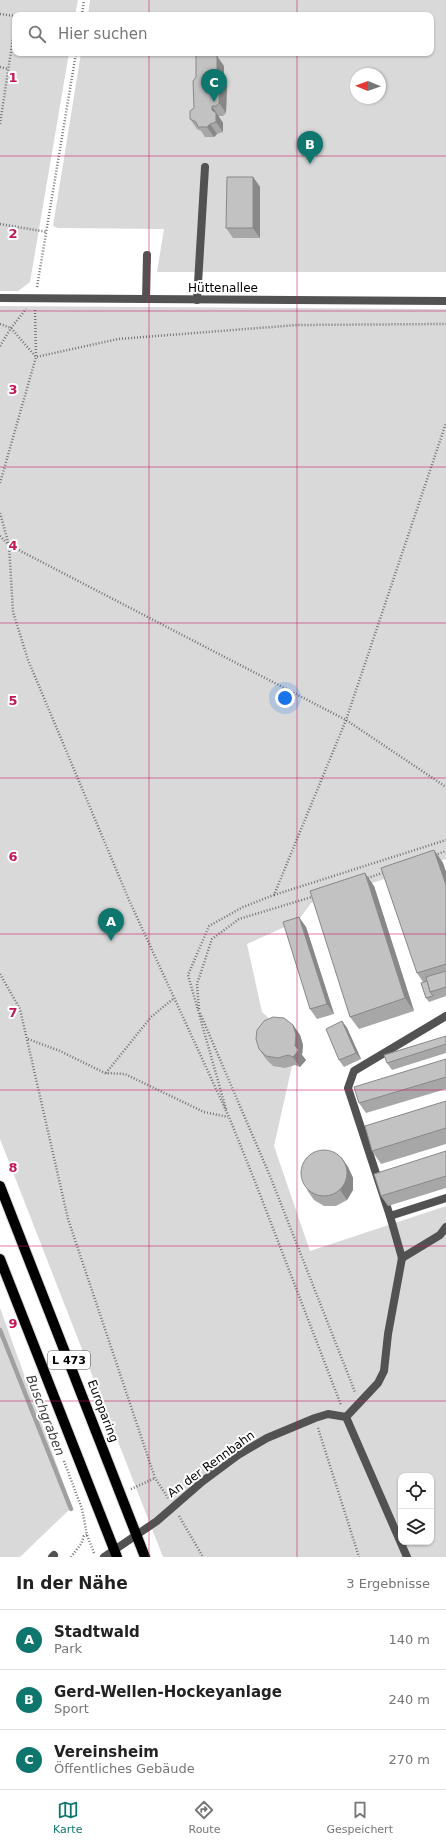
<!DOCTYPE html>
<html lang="de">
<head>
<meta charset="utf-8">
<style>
	body { margin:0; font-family:"DejaVu Sans",sans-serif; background:#f2f2f2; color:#222 }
	.controls { position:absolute; right:12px; bottom:12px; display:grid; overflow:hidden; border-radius:8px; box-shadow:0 1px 3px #0004 }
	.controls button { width:36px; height:36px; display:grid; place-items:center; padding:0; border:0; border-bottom:1px solid #e0e0e0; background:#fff; color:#222; font:20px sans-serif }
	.compass { position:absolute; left:350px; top:68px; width:36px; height:36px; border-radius:50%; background:#fff; box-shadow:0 1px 3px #0004; rotate:271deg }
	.you { position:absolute; left:285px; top:698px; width:14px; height:14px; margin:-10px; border:3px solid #fff; border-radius:50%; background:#1a73e8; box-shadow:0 0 0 6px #1a73e833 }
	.badge { display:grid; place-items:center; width:26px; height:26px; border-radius:50%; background:#0f766e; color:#fff; font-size:13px; font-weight:700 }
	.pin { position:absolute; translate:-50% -33px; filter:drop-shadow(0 1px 2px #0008) }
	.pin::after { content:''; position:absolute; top:21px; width:14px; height:12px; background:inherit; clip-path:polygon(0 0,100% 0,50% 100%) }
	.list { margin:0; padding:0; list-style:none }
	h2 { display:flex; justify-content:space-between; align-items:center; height:52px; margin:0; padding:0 16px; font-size:17px }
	h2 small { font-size:13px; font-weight:400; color:#767676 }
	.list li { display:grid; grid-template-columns:26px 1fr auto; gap:12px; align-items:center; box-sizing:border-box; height:60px; padding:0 16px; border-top:1px solid #e0e0e0 }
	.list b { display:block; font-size:15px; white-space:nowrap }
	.list p { margin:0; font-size:13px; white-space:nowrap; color:#767676 }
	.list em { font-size:13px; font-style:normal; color:#767676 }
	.icon { flex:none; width:22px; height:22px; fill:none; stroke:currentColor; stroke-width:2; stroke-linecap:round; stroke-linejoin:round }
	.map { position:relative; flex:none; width:446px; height:1557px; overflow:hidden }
	.search { position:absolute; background:#fff; box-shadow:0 1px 3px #0004; left:12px; right:12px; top:12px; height:44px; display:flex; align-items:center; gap:10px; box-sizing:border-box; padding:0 14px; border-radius:8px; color:#767676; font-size:15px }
	.sheet { height:232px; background:#fff }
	nav { display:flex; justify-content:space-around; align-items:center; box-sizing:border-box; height:56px; border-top:1px solid #e0e0e0; background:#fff; font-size:11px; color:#767676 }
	nav a { display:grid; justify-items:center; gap:2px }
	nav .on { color:#0f766e }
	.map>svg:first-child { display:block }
	.green { fill:#d9d9d9; fill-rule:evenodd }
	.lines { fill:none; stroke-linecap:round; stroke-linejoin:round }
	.stream { stroke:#a0a0a0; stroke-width:4.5 }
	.primary-casing { stroke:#dbdbdb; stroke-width:12 }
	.path { stroke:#747474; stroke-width:2.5; stroke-dasharray:1 2; stroke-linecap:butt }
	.service { stroke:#525252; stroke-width:8 }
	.minor { stroke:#525252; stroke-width:8 }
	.primary { stroke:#000; stroke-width:10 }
	.wall { fill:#a7a7a7 }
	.shaded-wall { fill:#888 }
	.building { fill:#c2c2c2; stroke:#888 }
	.grid { fill:none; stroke:#c2185b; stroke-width:1; stroke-opacity:0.55 }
	.labels { text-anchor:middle; stroke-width:4; stroke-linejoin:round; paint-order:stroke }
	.shield { fill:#fff; stroke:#4c4c4c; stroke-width:1 }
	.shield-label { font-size:11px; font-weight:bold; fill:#000 }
	.street-label { font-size:12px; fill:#000; stroke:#fff }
	.water-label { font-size:13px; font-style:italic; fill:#414141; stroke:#fff }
	.grid-label { font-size:13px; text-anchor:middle; font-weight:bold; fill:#c2185b; stroke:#fff; stroke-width:4; stroke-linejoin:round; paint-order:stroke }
</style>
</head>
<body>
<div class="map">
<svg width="446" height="1557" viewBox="0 0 446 1557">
	<rect width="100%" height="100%" fill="#fff"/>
	<g class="green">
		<polygon points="0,0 78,0 75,15 15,15 15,53 69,53 30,282 18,291 0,291"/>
		<path d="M90,0H446V272H157L164,229L58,228L53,226L81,53H431V15H88ZM356,74H380V98H356Z"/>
		<path d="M0,306L446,309V859L311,903L298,921L247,944L262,1012L297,1044L274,1146L310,1251L446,1206V1557H163L0,1139ZM401,1476H431V1542H401Z"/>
		<polygon points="0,1308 72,1507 20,1557 0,1557"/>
	</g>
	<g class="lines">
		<polyline class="stream" points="0,1330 71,1509"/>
		<defs>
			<g id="primary">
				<polyline points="0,1186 145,1557"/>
				<polyline points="0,1259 117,1557"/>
			</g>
		</defs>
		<use href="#primary" class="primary-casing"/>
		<g class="path">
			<polyline points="0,14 15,16"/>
			<polyline points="82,15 84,0"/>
			<polyline points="0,67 8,69"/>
			<polyline points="0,124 15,25"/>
			<polyline points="0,224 47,232"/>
			<polyline points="37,287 76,53"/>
			<polyline points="0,324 11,328 36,357 118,339 297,325 446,324"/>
			<polyline points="0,346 11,328 26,309"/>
			<polyline points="0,483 36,357 35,308"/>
			<polyline points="0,513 9,545 13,612 28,660 129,900 229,1117 254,1179 341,1405"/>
			<polyline points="0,536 9,545 346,720 446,787"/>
			<polyline points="435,855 446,851"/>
			<polyline points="365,879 385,872"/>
			<polyline points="274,895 446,840"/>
			<polyline points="0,974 20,1009 68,1219 155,1478 168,1498"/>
			<polyline points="199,1009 197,984 212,939 239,919 315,896"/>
			<polyline points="200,1013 270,1176 355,1392"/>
			<polyline points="28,1039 60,1051 105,1073 125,1074 204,1112 228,1117"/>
			<polyline points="106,1073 151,1017 173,999"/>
			<polyline points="226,1109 188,975 209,926 243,907 274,895 346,720 446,423"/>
			<polyline points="318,1428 359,1557"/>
			<polyline points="64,1461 82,1509 87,1535 94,1553"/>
			<polyline points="131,1489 155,1478"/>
			<polyline points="179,1516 203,1557"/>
			<polyline points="71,1557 81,1544 84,1536 87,1535"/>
		</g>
		<g class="service">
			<polyline points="146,299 147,255"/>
			<polyline points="197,300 205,167"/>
			<polyline points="390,1216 446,1198"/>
			<polyline points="402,1258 440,1235 446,1227"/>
			<polyline points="346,1417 378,1383 384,1371 388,1334 402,1258 390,1216 348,1088 354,1071 446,1016"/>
			<polyline points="52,1557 54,1555"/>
		</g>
		<g class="minor">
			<polyline points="0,298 446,301"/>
			<polyline points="104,1557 157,1521 203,1481 238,1455 267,1438 315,1418 328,1414 346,1417 407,1557"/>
		</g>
		<use href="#primary" class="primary"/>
	</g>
	<g class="wall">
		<polygon points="224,66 224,81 227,86 226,113 223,116 219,116 219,117 223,123 223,132 217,134 214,137 205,137 201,131 197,129 190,119 194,108"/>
		<polygon points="253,177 260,187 260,238 233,238 226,228"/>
		<polygon points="434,850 443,863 446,872 446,996 429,1002 426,998 423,982 417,973"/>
		<polygon points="374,886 414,1011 359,1029 350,1017"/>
		<polygon points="306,927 334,1014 317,1019 310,1009"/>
		<polygon points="342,1021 347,1028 361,1059 344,1067 339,1060"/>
		<polygon points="293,1025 300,1035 303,1045 302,1055 306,1060 300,1067 295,1065 285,1068 273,1066 266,1059 259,1049"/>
		<polygon points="446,1036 446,1053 392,1070 387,1063"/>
		<polygon points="446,1059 446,1089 366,1113 359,1103"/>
		<polygon points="446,1101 446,1144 381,1164 372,1151"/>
		<polygon points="446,1151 446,1188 388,1206 381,1196"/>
		<polygon points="341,1157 348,1167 353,1178 353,1190 347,1200 336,1206 324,1206 314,1200 307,1190"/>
	</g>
	<g class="shaded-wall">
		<polygon points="217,56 224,66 224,81 227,86 226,113 219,103 217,72"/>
		<polygon points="212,106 223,123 223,132 216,122 212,110"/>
		<polygon points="210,124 217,134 214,137 207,127"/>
		<polygon points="253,177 260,187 260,238 253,228"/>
		<polygon points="434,850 443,863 446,872 446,885"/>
		<polygon points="365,873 374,886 414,1011 405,998"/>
		<polygon points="299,917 306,927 334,1014 327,1004"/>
		<polygon points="342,1021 347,1028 361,1059 356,1053"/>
		<polygon points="293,1025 300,1035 303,1045 302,1055 306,1060 300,1067 293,1057"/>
		<polygon points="341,1157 348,1167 353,1178 353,1190 347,1200 340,1190"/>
	</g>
	<g class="building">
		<polygon points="199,53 214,53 217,56 217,72 220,76 219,103 216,106 212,106 212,110 216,113 216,122 210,124 207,127 198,127 196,122 190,119 190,111 194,108 193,81 196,77 196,56"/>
		<polygon points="227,177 253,177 253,228 226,228"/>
		<polygon points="434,850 446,885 446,964 417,973 381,868"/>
		<polygon points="365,873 405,998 350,1017 310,891"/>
		<polygon points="299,917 327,1004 310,1009 283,922"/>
		<polygon points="446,971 446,987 430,992 426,977"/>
		<polygon points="427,981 430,992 433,996 426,998 421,983"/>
		<polygon points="273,1017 284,1018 293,1025 296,1035 295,1046 299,1050 293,1057 288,1055 278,1058 266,1056 259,1049 256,1039 257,1030 264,1021"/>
		<polygon points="342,1021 356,1053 339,1060 326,1029"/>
		<polygon points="446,1036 446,1044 387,1063 384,1055"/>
		<polygon points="446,1059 446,1077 359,1103 354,1087"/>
		<polygon points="446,1101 446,1128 372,1151 365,1126"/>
		<circle cx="324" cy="1173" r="23"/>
		<polygon points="446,1151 446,1176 381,1196 374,1174"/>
	</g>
	<path class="grid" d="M149,0V15M297,0V15M149,53V1557M297,53V1557M0,156H446M0,311H446M0,467H446M0,623H446M0,778H446M0,934H446M0,1090H446M0,1246H446M0,1401H446"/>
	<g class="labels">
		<rect class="shield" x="48" y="1351" width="42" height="18" rx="3"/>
		<g class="shield-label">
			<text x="69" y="1364">L 473</text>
		</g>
		<g class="street-label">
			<text x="223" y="292">Hüttenallee</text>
			<text transform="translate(103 1411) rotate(69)" y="4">Europaring</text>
			<text transform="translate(211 1464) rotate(-36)" y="4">An der Rennbahn</text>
		</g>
		<g class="water-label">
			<text transform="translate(46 1415) rotate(69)" y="5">Buschgraben</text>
		</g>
	</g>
	<g class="grid-label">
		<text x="13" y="82">1</text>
		<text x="13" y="238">2</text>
		<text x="13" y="394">3</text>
		<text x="13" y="550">4</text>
		<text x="13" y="705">5</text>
		<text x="13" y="861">6</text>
		<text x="13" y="1017">7</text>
		<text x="13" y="1172">8</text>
		<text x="13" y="1328">9</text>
	</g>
</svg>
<div class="controls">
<button><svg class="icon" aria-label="locate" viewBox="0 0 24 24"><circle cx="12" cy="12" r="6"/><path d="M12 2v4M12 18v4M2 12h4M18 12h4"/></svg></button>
<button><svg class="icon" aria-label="layers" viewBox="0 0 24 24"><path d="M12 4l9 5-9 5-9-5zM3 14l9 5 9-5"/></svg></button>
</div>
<svg class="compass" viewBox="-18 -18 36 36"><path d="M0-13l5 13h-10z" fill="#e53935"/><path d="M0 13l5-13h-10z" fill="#767676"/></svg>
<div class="you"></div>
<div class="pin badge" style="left:111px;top:941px">A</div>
<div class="pin badge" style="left:310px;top:164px">B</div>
<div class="pin badge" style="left:214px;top:102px">C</div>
<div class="search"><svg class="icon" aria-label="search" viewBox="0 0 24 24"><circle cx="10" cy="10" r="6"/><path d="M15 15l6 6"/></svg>Hier suchen</div>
</div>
<section class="sheet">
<h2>In der Nähe<small>3 Ergebnisse</small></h2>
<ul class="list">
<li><span class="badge">A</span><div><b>Stadtwald</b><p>Park</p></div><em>140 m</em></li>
<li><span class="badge">B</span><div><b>Gerd-Wellen-Hockeyanlage</b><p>Sport</p></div><em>240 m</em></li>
<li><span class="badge">C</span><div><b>Vereinsheim</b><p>Öffentliches Gebäude</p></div><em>270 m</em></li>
</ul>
</section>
<nav>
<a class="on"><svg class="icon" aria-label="map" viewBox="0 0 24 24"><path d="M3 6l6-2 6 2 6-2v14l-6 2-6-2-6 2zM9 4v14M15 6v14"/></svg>Karte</a>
<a><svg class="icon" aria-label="directions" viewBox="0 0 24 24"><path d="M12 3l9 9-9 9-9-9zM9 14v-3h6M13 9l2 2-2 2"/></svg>Route</a>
<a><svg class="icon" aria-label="saved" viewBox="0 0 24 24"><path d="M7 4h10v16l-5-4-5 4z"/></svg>Gespeichert</a>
</nav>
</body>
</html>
